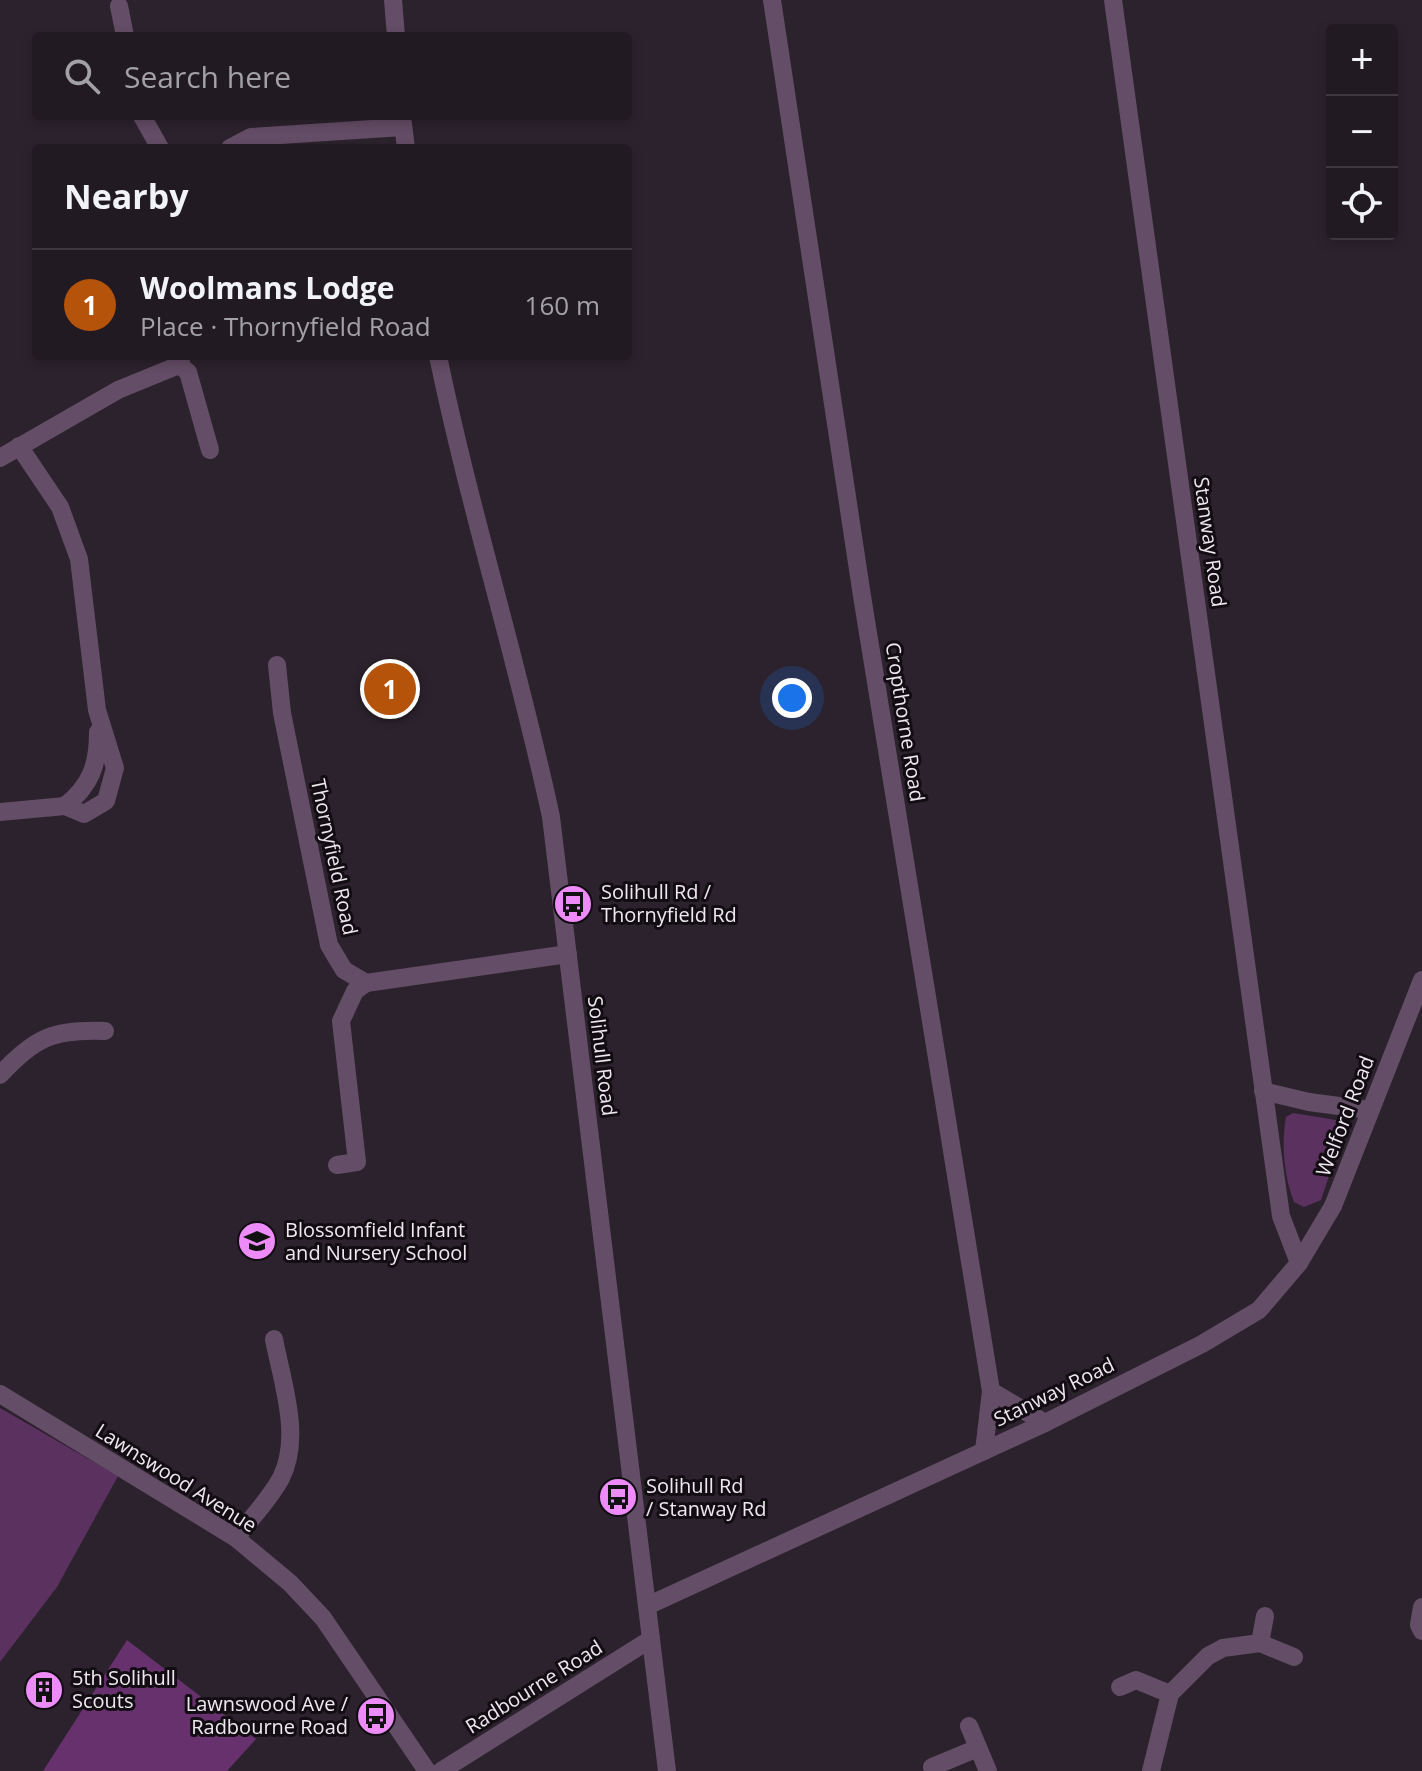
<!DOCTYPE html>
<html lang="en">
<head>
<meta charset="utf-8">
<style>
	body { margin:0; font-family:"Open Sans",sans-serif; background:#2d272f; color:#f1f3f6 }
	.controls { position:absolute; right:24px; top:24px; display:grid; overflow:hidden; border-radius:8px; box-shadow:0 4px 12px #0003 }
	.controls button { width:72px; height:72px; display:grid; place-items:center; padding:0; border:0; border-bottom:2px solid #3e3840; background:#211a22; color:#f1f3f6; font:40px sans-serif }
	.you { position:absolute; left:792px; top:698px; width:28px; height:28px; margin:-20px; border:6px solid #fff; border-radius:50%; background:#1a73e8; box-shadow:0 0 0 12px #1a73e833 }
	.badge { display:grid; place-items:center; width:52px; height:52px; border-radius:50%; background:#b45309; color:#fff; font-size:26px; font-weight:700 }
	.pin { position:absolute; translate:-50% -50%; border:4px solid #fff; box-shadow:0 2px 8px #0006 }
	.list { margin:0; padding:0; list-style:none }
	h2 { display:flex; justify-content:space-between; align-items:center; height:104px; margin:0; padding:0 32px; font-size:34px }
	h2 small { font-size:26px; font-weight:400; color:#a2a1a5 }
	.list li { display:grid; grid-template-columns:52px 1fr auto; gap:24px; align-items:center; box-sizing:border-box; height:112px; padding:0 32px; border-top:2px solid #3e3840 }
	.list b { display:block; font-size:30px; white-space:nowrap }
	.list p { margin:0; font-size:26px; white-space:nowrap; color:#a2a1a5 }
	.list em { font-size:26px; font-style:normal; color:#a2a1a5 }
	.icon { flex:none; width:44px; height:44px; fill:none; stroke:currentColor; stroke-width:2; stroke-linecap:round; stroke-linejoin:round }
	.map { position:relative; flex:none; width:1422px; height:1771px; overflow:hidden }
	.search { position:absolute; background:#211a22; box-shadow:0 4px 12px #0003; left:32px; top:32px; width:600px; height:88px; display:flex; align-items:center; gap:20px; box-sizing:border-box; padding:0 28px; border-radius:8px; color:#a2a1a5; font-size:30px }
	.panel { position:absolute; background:#211a22; box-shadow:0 4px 12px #0003; left:32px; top:144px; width:600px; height:216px; border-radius:8px }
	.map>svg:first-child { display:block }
	.green { fill:#5b3160 }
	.forest { fill:#66316c }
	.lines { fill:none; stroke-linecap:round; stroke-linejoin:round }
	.minor { stroke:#644d66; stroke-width:18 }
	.labels { text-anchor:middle; stroke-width:6; stroke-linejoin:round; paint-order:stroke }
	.street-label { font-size:20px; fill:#efe8f0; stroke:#120d12 }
	.poi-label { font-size:20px; fill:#efe8f0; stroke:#120d12; text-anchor:start }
</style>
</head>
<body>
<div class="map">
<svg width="1422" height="1771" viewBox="0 0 1422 1771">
	<rect width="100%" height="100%" fill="#2c222d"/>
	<g class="green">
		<path d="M1293,1113L1342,1121V1137L1321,1200L1304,1207L1294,1202C1284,1177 1281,1144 1286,1117Z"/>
		<polygon points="0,1408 118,1476 57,1587 0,1662"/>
	</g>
	<polygon class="forest" points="127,1640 256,1739 227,1771 43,1771"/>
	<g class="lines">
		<g class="minor">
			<polyline points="393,0 396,36"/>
			<polyline points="772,0 862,596 991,1391 984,1451"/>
			<polyline points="1113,0 1281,1216 1299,1263"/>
			<polyline points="119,6 125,36"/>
			<polyline points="142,116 160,148"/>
			<polyline points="402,116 406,148"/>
			<polyline points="230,148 251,137 403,127"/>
			<polyline points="182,356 179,365 188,372 210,450"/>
			<path d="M438,356C470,511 518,662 551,817L667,1771"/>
			<polyline points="0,458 118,390 179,365"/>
			<polyline points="277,665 282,713 329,945 344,970 366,983 568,954"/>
			<path d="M65,806C91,785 98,765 98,732"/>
			<polyline points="0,812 65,806 84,814 106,801 115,768 97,710 79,559 60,507 19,446"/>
			<path d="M0,1075C35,1037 54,1029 105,1031"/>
			<polyline points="1263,1091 1309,1102 1369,1110"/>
			<polyline points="337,1165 357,1162 341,1021 355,991 366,983"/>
			<polyline points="991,1391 1045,1423"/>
			<polyline points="0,1394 236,1538 290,1583 323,1618 427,1771"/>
			<path d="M236,1538C250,1519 270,1499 281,1478C302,1437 282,1382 274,1339"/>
			<polyline points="647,1606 1045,1423 1202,1344 1259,1310 1299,1263 1333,1206 1422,980"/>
			<polyline points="1422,1607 1419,1625 1422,1631"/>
			<polyline points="1260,1643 1265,1616"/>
			<polyline points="1120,1687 1136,1680 1170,1694"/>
			<polyline points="969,1726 988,1771"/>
			<polyline points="932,1767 978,1748"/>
			<polyline points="441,1771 651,1639"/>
			<polyline points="1151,1771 1170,1694 1208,1656 1223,1648 1260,1643 1294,1657"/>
		</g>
	</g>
	<defs>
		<symbol id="bus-disc" viewBox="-11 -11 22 22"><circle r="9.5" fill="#ed8cf9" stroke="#120d12"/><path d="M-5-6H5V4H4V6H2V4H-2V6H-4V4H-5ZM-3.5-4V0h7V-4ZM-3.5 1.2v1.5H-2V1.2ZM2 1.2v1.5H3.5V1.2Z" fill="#111"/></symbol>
		<symbol id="school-disc" viewBox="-11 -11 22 22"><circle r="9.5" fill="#ed8cf9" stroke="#120d12"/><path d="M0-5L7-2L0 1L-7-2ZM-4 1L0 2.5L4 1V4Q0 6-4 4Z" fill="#111"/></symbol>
		<symbol id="building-disc" viewBox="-11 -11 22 22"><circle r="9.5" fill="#ed8cf9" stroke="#120d12"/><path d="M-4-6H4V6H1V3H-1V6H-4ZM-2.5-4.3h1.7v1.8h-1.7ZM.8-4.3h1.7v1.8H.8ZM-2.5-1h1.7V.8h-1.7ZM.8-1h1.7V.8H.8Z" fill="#111"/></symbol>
	</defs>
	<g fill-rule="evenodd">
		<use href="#bus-disc" x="551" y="882" width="44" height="44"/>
		<use href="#school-disc" x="235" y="1219" width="44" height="44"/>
		<use href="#bus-disc" x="596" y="1475" width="44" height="44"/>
		<use href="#building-disc" x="22" y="1668" width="44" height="44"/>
		<use href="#bus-disc" x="354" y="1694" width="44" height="44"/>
	</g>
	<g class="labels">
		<g class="street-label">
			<text transform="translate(1210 542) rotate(82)" y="7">Stanway Road</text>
			<text transform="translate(905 722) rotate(81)" y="7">Cropthorne Road</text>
			<text transform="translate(334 857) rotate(78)" y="7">Thornyfield Road</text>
			<text transform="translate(602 1056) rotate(83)" y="7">Solihull Road</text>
			<text transform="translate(1345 1116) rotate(-69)" y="7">Welford Road</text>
			<text transform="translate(1054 1392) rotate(-26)" y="7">Stanway Road</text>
			<text transform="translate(176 1478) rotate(32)" y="7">Lawnswood Avenue</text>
			<text transform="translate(534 1687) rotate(-32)" y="7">Radbourne Road</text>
		</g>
		<g class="poi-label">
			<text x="601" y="899">Solihull Rd /<tspan x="601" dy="23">Thornyfield Rd</tspan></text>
			<text x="285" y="1237">Blossomfield Infant<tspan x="285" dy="23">and Nursery School</tspan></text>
			<text x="646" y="1493">Solihull Rd<tspan x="646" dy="23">/ Stanway Rd</tspan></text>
			<text x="72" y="1685">5th Solihull<tspan x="72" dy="23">Scouts</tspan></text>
			<text x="348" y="1711" text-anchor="end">Lawnswood Ave /<tspan x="348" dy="23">Radbourne Road</tspan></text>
		</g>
	</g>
</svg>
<div class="controls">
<button>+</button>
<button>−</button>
<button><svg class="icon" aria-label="locate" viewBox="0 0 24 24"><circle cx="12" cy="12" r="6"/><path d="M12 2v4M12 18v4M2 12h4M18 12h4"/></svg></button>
</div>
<div class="you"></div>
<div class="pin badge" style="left:390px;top:689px">1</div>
<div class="search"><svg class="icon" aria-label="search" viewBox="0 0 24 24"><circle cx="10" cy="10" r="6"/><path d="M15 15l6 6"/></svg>Search here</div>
<section class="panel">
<h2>Nearby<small></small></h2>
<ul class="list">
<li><span class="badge">1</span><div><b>Woolmans Lodge</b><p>Place · Thornyfield Road</p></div><em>160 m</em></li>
</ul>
</section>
</div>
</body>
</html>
